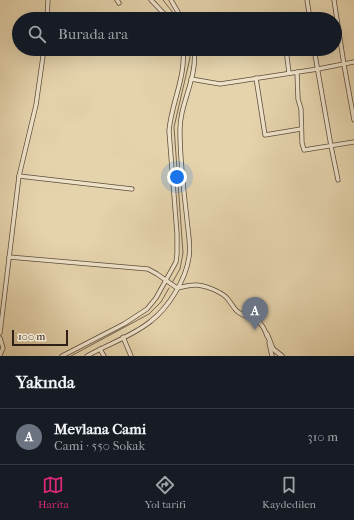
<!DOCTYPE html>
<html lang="tr">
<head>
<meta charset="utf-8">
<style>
	body { margin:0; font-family:"IM FELL French Canon",serif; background:#242831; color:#f1f3f6 }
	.scale { position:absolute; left:12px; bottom:10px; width:56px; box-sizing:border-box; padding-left:4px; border:2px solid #2f1f17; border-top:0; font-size:11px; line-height:14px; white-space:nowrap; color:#2f1f17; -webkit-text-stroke:3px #eee2c9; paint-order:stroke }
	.you { position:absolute; left:177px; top:177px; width:14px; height:14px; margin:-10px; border:3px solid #fff; border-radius:50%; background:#1a73e8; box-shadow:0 0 0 6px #1a73e833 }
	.badge { display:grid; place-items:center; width:26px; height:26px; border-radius:50%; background:#db2777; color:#fff; font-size:13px; font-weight:700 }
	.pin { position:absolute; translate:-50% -33px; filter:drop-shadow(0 1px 2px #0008) }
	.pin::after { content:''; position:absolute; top:21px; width:14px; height:12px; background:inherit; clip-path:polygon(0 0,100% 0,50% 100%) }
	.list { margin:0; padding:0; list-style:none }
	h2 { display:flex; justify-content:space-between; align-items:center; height:52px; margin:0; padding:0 16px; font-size:17px }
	h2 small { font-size:13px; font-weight:400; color:#9ea1a6 }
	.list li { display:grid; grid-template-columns:26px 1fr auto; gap:12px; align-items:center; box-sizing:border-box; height:56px; padding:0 16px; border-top:1px solid #363941 }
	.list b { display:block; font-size:15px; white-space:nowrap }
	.list p { margin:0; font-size:13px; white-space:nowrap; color:#9ea1a6 }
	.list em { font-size:13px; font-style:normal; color:#9ea1a6 }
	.icon { flex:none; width:22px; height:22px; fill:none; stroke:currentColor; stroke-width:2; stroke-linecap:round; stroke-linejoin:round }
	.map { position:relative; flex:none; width:354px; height:356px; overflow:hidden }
	.search { position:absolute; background:#171b24; box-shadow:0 4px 16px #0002; left:12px; right:12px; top:12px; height:44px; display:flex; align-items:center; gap:10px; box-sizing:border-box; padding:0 14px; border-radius:22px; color:#9ea1a6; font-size:15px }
	.sheet { height:108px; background:#171b24 }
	nav { display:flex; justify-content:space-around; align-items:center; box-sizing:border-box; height:56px; border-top:1px solid #363941; background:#171b24; font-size:11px; color:#9ea1a6 }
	nav a { display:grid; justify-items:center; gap:2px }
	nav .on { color:#db2777 }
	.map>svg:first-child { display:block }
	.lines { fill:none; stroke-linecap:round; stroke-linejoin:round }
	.stream { stroke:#776652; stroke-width:1 }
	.minor-casing { stroke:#5c4c3c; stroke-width:5 }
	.tertiary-casing { stroke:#5c4c3c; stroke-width:5.5 }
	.minor { stroke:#eee2c9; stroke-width:3.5 }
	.tertiary { stroke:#eee2c9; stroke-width:4 }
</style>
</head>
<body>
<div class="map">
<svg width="354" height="356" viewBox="0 0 354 356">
	<rect width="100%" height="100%" fill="#e5d3ac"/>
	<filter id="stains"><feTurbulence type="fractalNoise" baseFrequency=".005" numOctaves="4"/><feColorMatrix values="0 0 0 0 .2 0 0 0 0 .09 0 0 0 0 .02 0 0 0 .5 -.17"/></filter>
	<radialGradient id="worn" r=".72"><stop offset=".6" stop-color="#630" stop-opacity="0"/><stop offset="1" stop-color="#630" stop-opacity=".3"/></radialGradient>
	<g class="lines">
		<g class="stream">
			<polyline points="163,0 178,19"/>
			<polyline points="172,283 180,269 183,253 174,127 190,58 189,49"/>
			<polyline points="71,356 149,314 161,302 169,288"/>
		</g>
		<defs>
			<g id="minor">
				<polyline points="117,0 119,3"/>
				<polyline points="151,0 169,19"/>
				<polyline points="171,0 182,19"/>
				<polyline points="307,0 310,19"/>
				<polyline points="334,0 344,65 354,120"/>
				<polyline points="47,19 48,0"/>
				<polyline points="286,49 289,73"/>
				<polyline points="314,49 331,146 338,180"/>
				<polyline points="195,52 208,49"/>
				<polyline points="297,72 298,99 301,109 302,143 304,150 354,142"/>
				<polyline points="256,78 265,135 301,129"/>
				<polyline points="191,79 220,84 318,69 354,62"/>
				<polyline points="19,176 132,189"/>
				<path d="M9,257L148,269L157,274L177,288C183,287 189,285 195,285C205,285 219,291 226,297C231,302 233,308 238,312C252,322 260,315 267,336"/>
				<polyline points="0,333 19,176 36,105 44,49"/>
				<polyline points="123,337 131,356"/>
				<polyline points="0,338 3,348 0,355"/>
				<polyline points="269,343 272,356"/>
				<polyline points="100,349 104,356"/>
				<path d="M62,356L124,324L147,309L156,298L176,262L177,254V234L169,131C171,104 186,77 183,49"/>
				<path d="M87,356C108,344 133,336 151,321C169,307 186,279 189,257C191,245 188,232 187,220C184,191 180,162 180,132C179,104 198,78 194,49"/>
			</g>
			<polyline id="tertiary" points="267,334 273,349 282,356"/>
		</defs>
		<use href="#minor" class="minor-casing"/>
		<use href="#tertiary" class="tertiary-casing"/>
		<use href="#minor" class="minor"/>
		<use href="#tertiary" class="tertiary"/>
	</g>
	<rect width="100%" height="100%" filter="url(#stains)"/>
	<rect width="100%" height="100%" fill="url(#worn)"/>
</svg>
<div class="scale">100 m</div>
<div class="you"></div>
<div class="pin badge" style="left:255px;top:330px;background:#6b7280">A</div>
<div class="search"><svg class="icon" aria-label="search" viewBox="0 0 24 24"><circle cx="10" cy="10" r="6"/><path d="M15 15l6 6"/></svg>Burada ara</div>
</div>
<section class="sheet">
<h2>Yakında<small></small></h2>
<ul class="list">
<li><span class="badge" style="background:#6b7280">A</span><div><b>Mevlana Cami</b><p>Cami · 550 Sokak</p></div><em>310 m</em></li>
</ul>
</section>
<nav>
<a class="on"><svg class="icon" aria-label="map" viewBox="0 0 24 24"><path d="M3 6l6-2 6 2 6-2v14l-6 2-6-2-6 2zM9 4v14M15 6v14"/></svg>Harita</a>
<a><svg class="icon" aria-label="directions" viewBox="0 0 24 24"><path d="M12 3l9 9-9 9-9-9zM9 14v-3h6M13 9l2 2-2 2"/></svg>Yol tarifi</a>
<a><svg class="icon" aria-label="saved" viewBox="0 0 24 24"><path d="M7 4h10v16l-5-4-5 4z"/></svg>Kaydedilen</a>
</nav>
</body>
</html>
